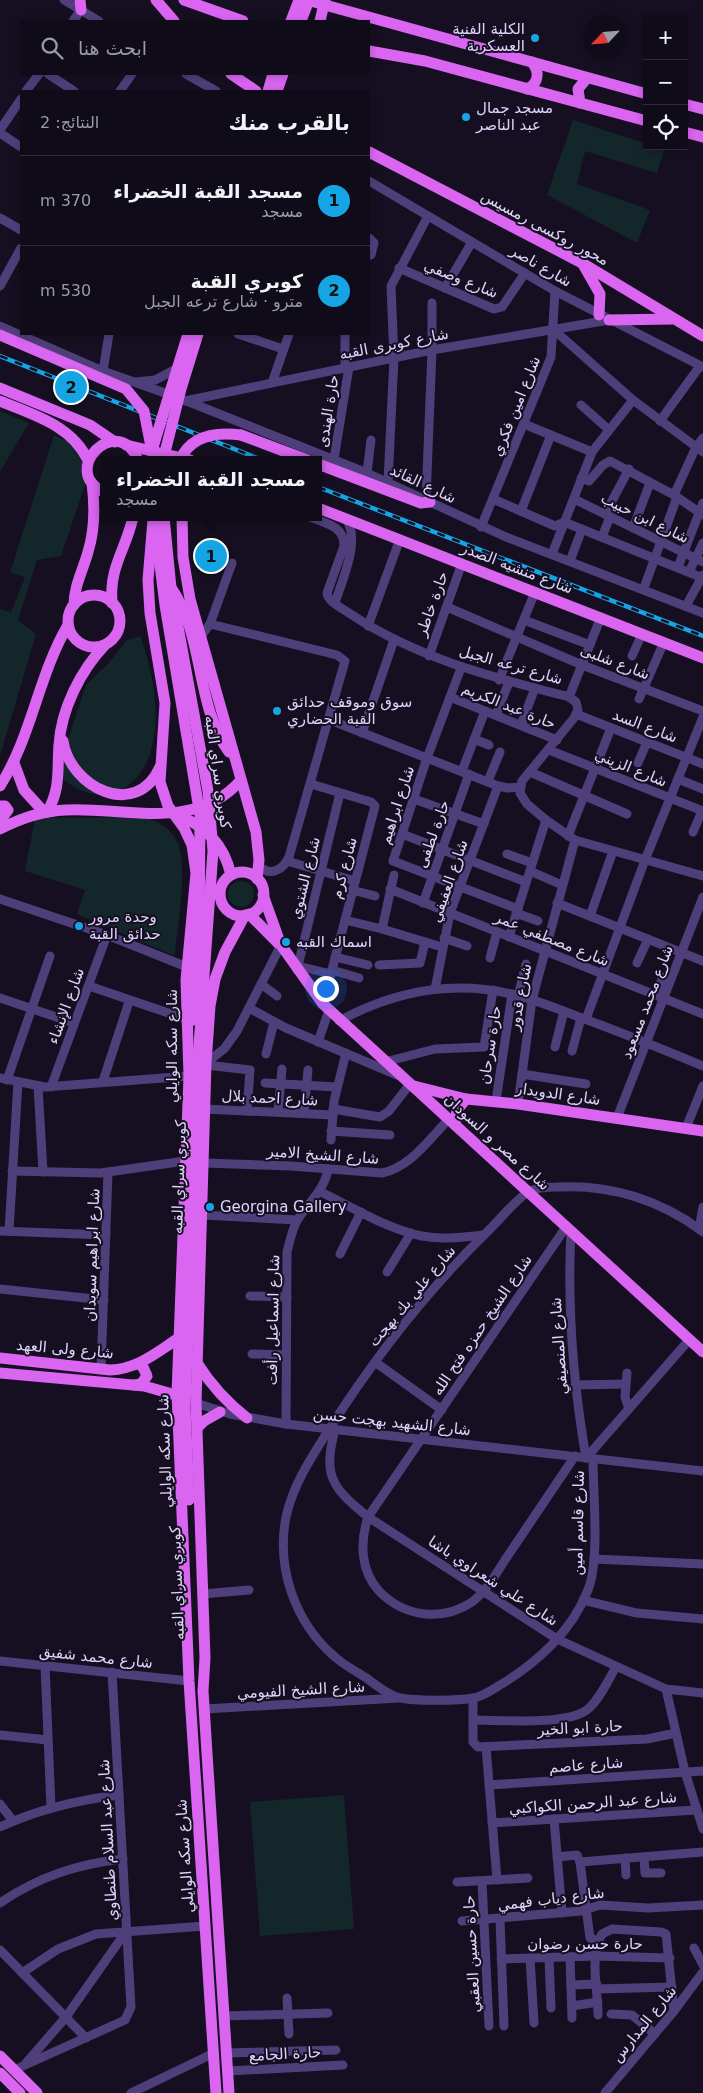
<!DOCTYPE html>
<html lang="ar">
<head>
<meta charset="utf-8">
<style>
	body { margin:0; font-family:"DejaVu Sans","Noto Sans Arabic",sans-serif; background:#191422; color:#f1f3f6; direction:rtl }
	.controls { position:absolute; right:15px; top:15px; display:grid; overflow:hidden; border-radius:0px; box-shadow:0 2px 8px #0003 }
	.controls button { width:45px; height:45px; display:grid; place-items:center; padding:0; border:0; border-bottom:1px solid #302b38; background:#100b19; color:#f1f3f6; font:25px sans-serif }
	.compass { position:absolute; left:583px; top:15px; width:45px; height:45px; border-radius:50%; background:#100b19; box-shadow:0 2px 8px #0003; rotate:244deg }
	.you { position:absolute; left:325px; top:988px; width:18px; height:18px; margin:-12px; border:4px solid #fff; border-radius:50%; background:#1a73e8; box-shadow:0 0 0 8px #1a73e833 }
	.badge { display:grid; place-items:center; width:32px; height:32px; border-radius:50%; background:#16a5e4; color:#111; font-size:16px; font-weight:700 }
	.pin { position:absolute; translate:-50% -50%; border:2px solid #fff; box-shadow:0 1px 5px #0006 }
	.popup { position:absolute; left:100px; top:456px; width:222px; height:65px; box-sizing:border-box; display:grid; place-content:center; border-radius:0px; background:#100b19; filter:drop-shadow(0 1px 4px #0005); font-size:16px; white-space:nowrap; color:#9c9ba2 }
	.popup b { font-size:19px; color:#f1f3f6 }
	.popup::after { content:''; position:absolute; left:50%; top:100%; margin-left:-10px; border:10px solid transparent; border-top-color:#100b19 }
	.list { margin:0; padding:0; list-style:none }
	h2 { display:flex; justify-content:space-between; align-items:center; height:65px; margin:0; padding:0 20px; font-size:21px }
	h2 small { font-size:16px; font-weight:400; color:#9c9ba2 }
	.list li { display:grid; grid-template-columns:32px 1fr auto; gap:15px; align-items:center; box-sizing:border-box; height:90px; padding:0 20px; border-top:1px solid #302b38 }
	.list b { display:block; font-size:19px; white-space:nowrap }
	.list p { margin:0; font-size:16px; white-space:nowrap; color:#9c9ba2 }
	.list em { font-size:16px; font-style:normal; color:#9c9ba2 }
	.icon { flex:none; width:28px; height:28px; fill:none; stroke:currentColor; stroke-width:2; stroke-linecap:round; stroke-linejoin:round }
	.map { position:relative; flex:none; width:703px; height:2093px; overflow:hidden; direction:ltr }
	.search { position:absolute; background:#100b19; box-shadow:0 2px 8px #0003; left:20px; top:20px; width:350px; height:55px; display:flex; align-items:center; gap:12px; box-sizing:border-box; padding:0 18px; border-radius:0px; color:#9c9ba2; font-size:19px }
	.panel { position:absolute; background:#100b19; box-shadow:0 2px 8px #0003; left:20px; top:90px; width:350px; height:245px; border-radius:0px; direction:rtl }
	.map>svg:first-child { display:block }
	.green { fill:#13262a }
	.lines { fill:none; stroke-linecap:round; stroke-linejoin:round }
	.minor { stroke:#4e3f7b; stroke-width:9 }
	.major { stroke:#d965f0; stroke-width:11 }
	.rail-casing { stroke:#16a5e4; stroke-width:4.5 }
	.rail { stroke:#160f21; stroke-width:2.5; stroke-dasharray:8; stroke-linecap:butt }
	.major-bridge { stroke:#d965f0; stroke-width:11 }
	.poi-dot { fill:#16a5e4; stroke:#160f21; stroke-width:2 }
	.labels { text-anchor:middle; stroke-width:4; stroke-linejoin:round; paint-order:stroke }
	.poi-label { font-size:15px; fill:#e0d3fb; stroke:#160f21; text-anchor:start }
	.street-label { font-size:15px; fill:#e0d3fb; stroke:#160f21 }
</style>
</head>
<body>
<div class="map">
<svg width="703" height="2093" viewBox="0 0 703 2093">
	<rect width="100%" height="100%" fill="#160f21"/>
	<g class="green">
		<polygon points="573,120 647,144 647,146 664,150 657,173 585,151 577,184 650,210 637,243 547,195"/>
		<polygon points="0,411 29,423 0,472"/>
		<polygon points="54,435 82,448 89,473 61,556 37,560 18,620 36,634 0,756 0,609 11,612 25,577 10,573"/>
		<path d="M140,636C158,681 171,767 117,792C99,800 78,791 64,780L60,763L86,685L108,664L127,640Z"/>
		<path d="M144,817C156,821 168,826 175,838C190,860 177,929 175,956L77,914L85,890L25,871L35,818Z"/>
		<circle cx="241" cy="894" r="13"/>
		<polygon points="344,1795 354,1929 260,1936 250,1802"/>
	</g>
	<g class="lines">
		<g class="minor">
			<polyline points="64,0 99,21"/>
			<polyline points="73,21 81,10"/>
			<polyline points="48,74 74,91"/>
			<polyline points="186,74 216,91"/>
			<polyline points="26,91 39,74"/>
			<polyline points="120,91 132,74"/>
			<polyline points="0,130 21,99"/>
			<polyline points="0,133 21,147"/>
			<polyline points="369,181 555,291 703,367"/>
			<polyline points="0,218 21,230"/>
			<polyline points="369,238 374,243 371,255"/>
			<polyline points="399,268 494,309 502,307 525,273"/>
			<polyline points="0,286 21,248"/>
			<polyline points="445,288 472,242"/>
			<polyline points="0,326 103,371 179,398 367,473 506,537 703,613"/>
			<polyline points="554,330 633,400 703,452"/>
			<polyline points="238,334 283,349"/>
			<polyline points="345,368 345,334"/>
			<polyline points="103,371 109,334"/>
			<polyline points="136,382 155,380 176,369"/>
			<polyline points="272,383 289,334"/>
			<polyline points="185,401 432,350 609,320"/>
			<polyline points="581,405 608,429"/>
			<polyline points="660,421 700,366"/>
			<polyline points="524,424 592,452"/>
			<polyline points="334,459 349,367"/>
			<polyline points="367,473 371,440"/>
			<polyline points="581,478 589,481 603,465 610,461 674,495 703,515"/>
			<polyline points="388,482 394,358 391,286 428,216"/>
			<polyline points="674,495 696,447 703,438"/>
			<polyline points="426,499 432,350 432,303"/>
			<polyline points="493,499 555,526 564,522 703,578"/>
			<polyline points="574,499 703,562"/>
			<polyline points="521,511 551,435"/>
			<polyline points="605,514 629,469"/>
			<path d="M310,517C324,523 345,526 344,546L327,593C328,602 342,608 349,613C416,658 492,677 569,697L576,702L578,710L574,718L522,781L520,793L527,804L546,820L575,840L703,876"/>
			<polyline points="481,527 551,357 555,291"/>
			<polyline points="633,528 650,483"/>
			<polyline points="602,537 610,517"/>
			<polyline points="552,554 592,452 633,400"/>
			<polyline points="570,561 582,529"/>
			<polyline points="678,567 703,503"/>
			<polyline points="689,572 703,543"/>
			<polyline points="644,588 677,497"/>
			<path d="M335,603C342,580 362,538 345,518"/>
			<polyline points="686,606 703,575"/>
			<polyline points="447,607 582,665 703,711"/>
			<polyline points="524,620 590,645"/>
			<path d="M210,624L337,655L345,661L289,857C283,870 270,877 259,866"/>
			<polyline points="368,626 400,539"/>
			<polyline points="201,636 210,624 232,563"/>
			<polyline points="429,656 462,563"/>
			<polyline points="632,656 642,634"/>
			<polyline points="461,668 427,758 393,861 518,909"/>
			<polyline points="499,680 535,592"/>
			<polyline points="450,697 557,740"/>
			<polyline points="569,697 601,617"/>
			<polyline points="639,699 664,642"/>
			<polyline points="576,714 703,764"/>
			<polyline points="496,715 509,682"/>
			<polyline points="330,720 498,786 508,788 520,787"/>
			<polyline points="521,725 535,688"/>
			<polyline points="362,733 394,640"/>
			<polyline points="474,739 489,745"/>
			<polyline points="549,750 703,811"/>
			<polyline points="638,763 647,742"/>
			<polyline points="462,771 485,711"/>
			<polyline points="530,772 627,814"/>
			<polyline points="678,779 703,789"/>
			<polyline points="488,781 500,752"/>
			<polyline points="311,784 371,802 375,806 323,1004"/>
			<polyline points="414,799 484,824"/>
			<polyline points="693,832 702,811"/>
			<polyline points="402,834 526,882"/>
			<polyline points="568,836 611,728"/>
			<polyline points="507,854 532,863"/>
			<polyline points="287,861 355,881"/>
			<polyline points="530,871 562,885"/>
			<polyline points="390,889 703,1014"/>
			<polyline points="352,890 375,896"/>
			<polyline points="0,899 107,935 187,967"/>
			<polyline points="423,903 469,774"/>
			<polyline points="557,903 703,961"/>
			<polyline points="516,913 538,921"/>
			<polyline points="590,916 613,851"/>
			<polyline points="345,920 382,929 394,875"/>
			<polyline points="382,929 442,947"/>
			<polyline points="509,937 546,820"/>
			<polyline points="444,938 467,946"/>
			<polyline points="335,957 368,965"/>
			<polyline points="490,958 497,932"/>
			<polyline points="637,963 648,939"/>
			<polyline points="379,965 420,963 425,942"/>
			<polyline points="298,966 331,974"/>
			<polyline points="297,970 340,793"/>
			<polyline points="332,970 359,978"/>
			<polyline points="261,984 277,996"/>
			<polyline points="89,986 186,1019"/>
			<polyline points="435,989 450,913 498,786"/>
			<polyline points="656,995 663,977"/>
			<polyline points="518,996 526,964"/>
			<polyline points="0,998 74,1023"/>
			<polyline points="249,1008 286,1028 397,1075"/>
			<polyline points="586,1019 645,860 703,717"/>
			<path d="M339,1021C393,992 451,980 511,994C535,999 557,1009 579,1017C621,1032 662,1049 703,1066"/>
			<polyline points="318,1042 329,1010"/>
			<polyline points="555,1047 564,1011"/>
			<polyline points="572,1051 581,1018"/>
			<polyline points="266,1054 274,1022"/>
			<polyline points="385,1062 435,1049 484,1047 493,990"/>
			<polyline points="206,1063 224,1049 237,1031 281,945"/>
			<polyline points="206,1065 250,1070 247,1111"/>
			<polyline points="522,1074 586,1084"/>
			<polyline points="0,1078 45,1087 189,1076"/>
			<polyline points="7,1080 50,956"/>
			<polyline points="103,1081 129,1002"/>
			<polyline points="265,1083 337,1087"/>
			<polyline points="38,1086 43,1172"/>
			<polyline points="51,1087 107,935"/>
			<polyline points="496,1101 512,994"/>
			<polyline points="518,1104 532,1000 575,840"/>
			<polyline points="205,1109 333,1115"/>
			<polyline points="333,1109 380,1117 389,1111 410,1084"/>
			<polyline points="278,1112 282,1069"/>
			<polyline points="304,1113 308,1070"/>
			<polyline points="617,1118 703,897"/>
			<polyline points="686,1128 703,1086"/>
			<polyline points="331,1131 390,1135"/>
			<polyline points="331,1140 334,1101 346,1053"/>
			<path d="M204,1163L291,1166L382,1173C411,1167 429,1139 449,1119"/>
			<polyline points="12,1171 101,1173 185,1161"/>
			<path d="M319,1191C352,1207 387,1229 422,1236C443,1240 464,1237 484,1235"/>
			<polyline points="202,1215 297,1220"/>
			<path d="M566,1227L368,1517C360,1542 360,1570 379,1591C404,1617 442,1622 472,1602C488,1590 498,1570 509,1554C531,1521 553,1489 575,1456"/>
			<polyline points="699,1229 703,1207"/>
			<polyline points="0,1231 106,1235"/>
			<polyline points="9,1231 18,1082"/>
			<path d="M571,1232C567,1309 573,1382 586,1458"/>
			<polyline points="340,1254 361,1212"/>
			<polyline points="387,1272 411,1233"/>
			<polyline points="0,1289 104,1300"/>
			<polyline points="250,1296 287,1297"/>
			<polyline points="252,1354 286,1355"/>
			<polyline points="375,1362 442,1410"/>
			<polyline points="101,1369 108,1172"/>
			<polyline points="627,1373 625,1397 629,1409"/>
			<polyline points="575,1385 625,1384"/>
			<polyline points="196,1403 230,1414 286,1424 703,1471"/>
			<path d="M286,1424L287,1252C290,1240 292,1229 298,1219C309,1202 325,1189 328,1169"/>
			<path d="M335,1429C323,1476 331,1487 368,1517L557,1639L666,1689L703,1693"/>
			<polyline points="586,1458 689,1340"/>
			<path d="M593,1459C593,1493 600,1560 588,1590C572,1631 537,1663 500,1685C492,1690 482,1697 473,1698C459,1701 414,1701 401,1698C389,1696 375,1684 365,1677C355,1671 344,1665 335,1657C295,1623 276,1568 286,1517C293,1485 311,1458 328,1431C373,1360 425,1293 485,1234C498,1222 514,1201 528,1192C535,1188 549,1187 558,1187C610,1184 661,1200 703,1232"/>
			<polyline points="594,1559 703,1564"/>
			<polyline points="202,1594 249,1590"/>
			<polyline points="583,1600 637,1613 703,1619"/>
			<polyline points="0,1661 189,1681"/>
			<polyline points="45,1666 51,1807"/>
			<polyline points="666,1689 685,1772 703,1829"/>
			<polyline points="473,1698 473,1742 478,1747 647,1739 676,1733"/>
			<polyline points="205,1709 399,1698"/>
			<path d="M473,1720C500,1720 568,1726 588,1709C600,1699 608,1680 616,1667"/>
			<polyline points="0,1735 48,1740"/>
			<polyline points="486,1747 497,1880"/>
			<polyline points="489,1785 703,1771"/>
			<polyline points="0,1804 13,1821"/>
			<polyline points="554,1819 562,1913"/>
			<polyline points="492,1823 696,1810"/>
			<path d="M0,1827C39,1809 77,1800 119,1795"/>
			<polyline points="557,1857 577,1855 580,1862 703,1852"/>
			<polyline points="644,1857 645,1873 661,1873"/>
			<polyline points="625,1858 626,1875"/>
			<polyline points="580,1862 590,1938 598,1941"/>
			<polyline points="482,1881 489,2026"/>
			<polyline points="457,1882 528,1878"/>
			<path d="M0,1903C38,1877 77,1864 123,1859"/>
			<polyline points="500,1919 504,2026"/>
			<polyline points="462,1921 581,1911 600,1905 648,1908 703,1905"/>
			<polyline points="694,1948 703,1965"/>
			<polyline points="0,1950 86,2038"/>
			<polyline points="570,1957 572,2018"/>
			<polyline points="530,1958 534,2023"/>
			<polyline points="549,1958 551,2008"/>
			<polyline points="501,1959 596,1956 670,1958"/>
			<polyline points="22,1973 58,1949 96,1934 205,1926"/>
			<polyline points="571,1985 597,1984"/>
			<polyline points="597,1989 672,1987"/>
			<polyline points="287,1998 289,2034"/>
			<polyline points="572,2006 598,2002"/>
			<polyline points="611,2014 632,2015 655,2034"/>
			<path d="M598,2015C598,1991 589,1956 602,1934L612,1929L661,1932L666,1934L674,2011"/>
			<polyline points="225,2016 328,2013"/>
			<polyline points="227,2053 336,2050"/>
			<polyline points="26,2063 66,2017 127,1930"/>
			<polyline points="14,2070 125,2020 131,2007 112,1672"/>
			<polyline points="228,2071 343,2065"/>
			<polyline points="131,2093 214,2053"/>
			<polyline points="605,2093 674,2011 703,1972"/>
		</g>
		<g class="major">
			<polyline points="80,0 81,10"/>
			<polyline points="156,0 174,21"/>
			<polyline points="184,0 243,21"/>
			<polyline points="307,0 647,94"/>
			<polyline points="291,21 299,0"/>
			<polyline points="320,21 325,0"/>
			<polyline points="369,51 425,61 647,121"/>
			<polyline points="231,74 256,91"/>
			<path d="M527,89C539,83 540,72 532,62"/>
			<polyline points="268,91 273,74"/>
			<polyline points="277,91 283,74"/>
			<polyline points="580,103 578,89 587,78"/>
			<polyline points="684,104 703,109"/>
			<polyline points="684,132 703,137"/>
			<polyline points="369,152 582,263 703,336"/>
			<polyline points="584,266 600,294 599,315"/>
			<polyline points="609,320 672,319"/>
			<polyline points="0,388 90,425 115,442"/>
			<path d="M0,401C34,415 71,425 88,460"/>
			<polyline points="241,435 307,460"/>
			<polyline points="126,445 190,460"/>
			<polyline points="318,464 421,503 430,502"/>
			<path d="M104,492C58,471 118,411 138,460"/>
			<polyline points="318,508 703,658"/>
			<polyline points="182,517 183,557 190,599 256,832 259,860 257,879"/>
			<polyline points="153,520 148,580 150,613 165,703 160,782 168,806 184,828 192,845 196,873 186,980 189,1076 177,1394 189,1681 216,2093"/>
			<path d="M172,589C205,638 195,705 229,752"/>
			<circle cx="94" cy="621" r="26"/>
			<path d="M112,603C109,566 126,550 133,517"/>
			<path d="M74,605C74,586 83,570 88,552C95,529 95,506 92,483"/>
			<path d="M63,741C70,787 136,821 160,767"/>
			<polyline points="14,763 24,790 44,812"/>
			<path d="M0,786C32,736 38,676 68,625"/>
			<polyline points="0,806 5,806 8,810 0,821"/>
			<path d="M47,812C61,789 57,770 59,745C61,709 81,670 105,645"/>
			<path d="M174,814C204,824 224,844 231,875"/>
			<path d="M0,829C21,818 42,811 66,810C125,807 196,832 241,780"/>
			<circle cx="242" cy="894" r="22"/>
			<polyline points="263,895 281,945 323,1004 703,1352"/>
			<polyline points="249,914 278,943"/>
			<polyline points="191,1021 199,947"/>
			<polyline points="414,1086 466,1099 518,1104 703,1131"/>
			<polyline points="455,1125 457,1110 466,1099"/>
			<path d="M0,1358L110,1370C138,1369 157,1352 179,1338"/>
			<path d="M197,1363C211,1385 226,1402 247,1418"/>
			<polyline points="0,1373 144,1386 183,1397"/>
			<polyline points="135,1385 141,1384 147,1376 143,1367 139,1364"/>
			<polyline points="197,1428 204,1421 220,1412"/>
			<polyline points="0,2056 37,2093"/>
			<polyline points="0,2073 20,2093"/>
			<polyline points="229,2093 203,1691 205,1658 196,1403 206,1063 210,1006 215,979 225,952 245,915"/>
		</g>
		<defs>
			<g id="rail">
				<polyline points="0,356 262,460"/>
				<polyline points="318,487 703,636"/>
			</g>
		</defs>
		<use href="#rail" class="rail-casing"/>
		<use href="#rail" class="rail"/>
		<g class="major-bridge">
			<polyline points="301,21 309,0"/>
			<polyline points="0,335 126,389 144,411 152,452"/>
			<polyline points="153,447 188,334"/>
			<polyline points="163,460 181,389 198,334"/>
			<path d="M180,460C191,435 217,432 241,435"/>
			<polyline points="154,517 165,605 200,815 199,947"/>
			<polyline points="164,517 171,588 208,791 213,851 198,1059 185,1407 189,1500"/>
		</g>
	</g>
	<g class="poi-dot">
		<circle cx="535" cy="38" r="5"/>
		<circle cx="466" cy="117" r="5"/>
		<circle cx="277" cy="711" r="5"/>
		<circle cx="79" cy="926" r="5"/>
		<circle cx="286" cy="942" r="5"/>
		<circle cx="210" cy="1207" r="5"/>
	</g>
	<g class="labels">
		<g class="poi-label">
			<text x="525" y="34" text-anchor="end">الكلية الفنية<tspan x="525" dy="17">العسكرية</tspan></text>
			<text x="476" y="113">مسجد جمال<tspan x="476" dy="17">عبد الناصر</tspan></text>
			<text x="287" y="707">سوق وموقف حدائق<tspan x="287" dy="17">القبة الحضاري</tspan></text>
			<text x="89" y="922">وحدة مرور<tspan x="89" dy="17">حدائق القبة</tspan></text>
			<text x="296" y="947">اسماك القبه</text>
			<text x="220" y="1212">Georgina Gallery</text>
		</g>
		<g class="street-label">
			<text transform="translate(545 228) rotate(28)" y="5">محور روكسى رمسيس</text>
			<text transform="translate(541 266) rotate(30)" y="5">شارع ناصر</text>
			<text transform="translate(461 279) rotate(22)" y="5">شارع وصفي</text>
			<text transform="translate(394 344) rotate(-11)" y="5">شارع كوبرى القبه</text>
			<text transform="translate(516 406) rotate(-68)" y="5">شارع امين فكري</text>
			<text transform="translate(328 411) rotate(-81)" y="5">حارة الهندى</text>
			<text transform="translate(423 484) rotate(25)" y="5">شارع القائد</text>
			<text transform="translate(645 518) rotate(26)" y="5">شارع ابن حبيب</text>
			<text transform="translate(517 568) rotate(21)" y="5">شارع منشيه الصدر</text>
			<text transform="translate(432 604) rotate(-70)" y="5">حارة خاطر</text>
			<text transform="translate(615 662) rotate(21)" y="5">شارع شلبى</text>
			<text transform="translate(511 665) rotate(16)" y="5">شارع ترعه الجبل</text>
			<text transform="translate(509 706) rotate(22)" y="5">حارة عبد الكريم</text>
			<text transform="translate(645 726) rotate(21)" y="5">شارع السد</text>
			<text transform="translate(631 768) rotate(22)" y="5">شارع الزيني</text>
			<text transform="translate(218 772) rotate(82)" y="5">كوبري سراي القبه</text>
			<text transform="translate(397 805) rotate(-72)" y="5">شارع ابراهيم</text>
			<text transform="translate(433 834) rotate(-70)" y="5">حارة لطفى</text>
			<text transform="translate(344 868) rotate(-75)" y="5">شارع كرم</text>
			<text transform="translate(305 878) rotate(-76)" y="5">شارع الشتوي</text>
			<text transform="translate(449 881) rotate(-71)" y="5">شارع العفيفي</text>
			<text transform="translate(552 939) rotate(22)" y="5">شارع مصطفي عمر</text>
			<text transform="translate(520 997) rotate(-79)" y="5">شارع قدور</text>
			<text transform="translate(647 1002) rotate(-69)" y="5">شارع محمد مسعود</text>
			<text transform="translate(66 1006) rotate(-70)" y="5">شارع الإنشاء</text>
			<text transform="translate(490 1045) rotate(-81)" y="5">حارة سرحان</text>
			<text transform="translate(172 1046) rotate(-90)" y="5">شارع سكه الوايلي</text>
			<text transform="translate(558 1094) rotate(8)" y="5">شارع الدويدار</text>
			<text transform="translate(270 1098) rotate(3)" y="5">شارع احمد بلال</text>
			<text transform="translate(497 1142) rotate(42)" y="5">شارع مصر و السودان</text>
			<text transform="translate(323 1155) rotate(4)" y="5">شارع الشيخ الامير</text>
			<text transform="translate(179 1177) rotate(-88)" y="5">كوبري سراي القبه</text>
			<text transform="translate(92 1255) rotate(-88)" y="5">شارع ابراهيم سويدان</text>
			<text transform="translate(412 1296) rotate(-50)" y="5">شارع علي بك بهجت</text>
			<text transform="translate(273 1320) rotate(-89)" y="5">شارع اسماعيل رأفت</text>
			<text transform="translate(482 1325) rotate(-56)" y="5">شارع الشيخ حمزه فتح الله</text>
			<text transform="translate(559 1346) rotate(-94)" y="5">شارع المنصيفي</text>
			<text transform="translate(65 1349) rotate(5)" y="5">شارع ولى العهد</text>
			<text transform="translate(392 1422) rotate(6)" y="5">شارع الشهيد بهجت حسن</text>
			<text transform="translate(165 1451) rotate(-92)" y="5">شارع سكه الوايلي</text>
			<text transform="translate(578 1523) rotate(-89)" y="5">شارع قاسم أمين</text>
			<text transform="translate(493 1581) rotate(33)" y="5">شارع علي شعراوي باشا</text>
			<text transform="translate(177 1583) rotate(-92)" y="5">كوبري سراي القبه</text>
			<text transform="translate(96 1657) rotate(6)" y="5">شارع محمد شفيق</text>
			<text transform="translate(301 1690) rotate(-3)" y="5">شارع الشيخ الفيومي</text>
			<text transform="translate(580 1728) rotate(-3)" y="5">حارة ابو الخير</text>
			<text transform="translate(586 1765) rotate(-4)" y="5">شارع عاصم</text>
			<text transform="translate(593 1803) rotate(-4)" y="5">شارع عبد الرحمن الكواكبي</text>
			<text transform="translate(108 1840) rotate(-93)" y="5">شارع عبد السلام طنطاوي</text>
			<text transform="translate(185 1856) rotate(-94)" y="5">شارع سكه الوايلي</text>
			<text transform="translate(551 1899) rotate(-7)" y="5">شارع دياب فهمي</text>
			<text x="585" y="1949">حارة حسن رضوان</text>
			<text transform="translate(472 1954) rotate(-93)" y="5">حارة حسين العقبي</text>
			<text transform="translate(644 2024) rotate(-51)" y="5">شارع المدارس</text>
			<text transform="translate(285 2054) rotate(-3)" y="5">حارة الجامع</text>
		</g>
	</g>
</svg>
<div class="controls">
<button>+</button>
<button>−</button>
<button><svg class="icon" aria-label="locate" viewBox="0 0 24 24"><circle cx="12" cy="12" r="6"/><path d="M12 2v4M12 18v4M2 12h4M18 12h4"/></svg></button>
</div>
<svg class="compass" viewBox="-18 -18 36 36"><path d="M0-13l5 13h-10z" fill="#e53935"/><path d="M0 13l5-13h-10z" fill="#9c9ba2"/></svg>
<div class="you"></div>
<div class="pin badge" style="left:211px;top:556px">1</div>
<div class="popup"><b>مسجد القبة الخضراء</b>مسجد</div>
<div class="pin badge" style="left:71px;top:387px">2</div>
<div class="search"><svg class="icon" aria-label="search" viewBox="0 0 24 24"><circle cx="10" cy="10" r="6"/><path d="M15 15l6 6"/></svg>ابحث هنا</div>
<section class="panel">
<h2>بالقرب منك<small>النتائج: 2</small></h2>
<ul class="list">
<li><span class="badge">1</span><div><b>مسجد القبة الخضراء</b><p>مسجد</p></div><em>370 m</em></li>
<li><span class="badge">2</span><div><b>كوبري القبة</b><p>مترو · شارع ترعه الجبل</p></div><em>530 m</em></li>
</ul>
</section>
</div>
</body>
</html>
